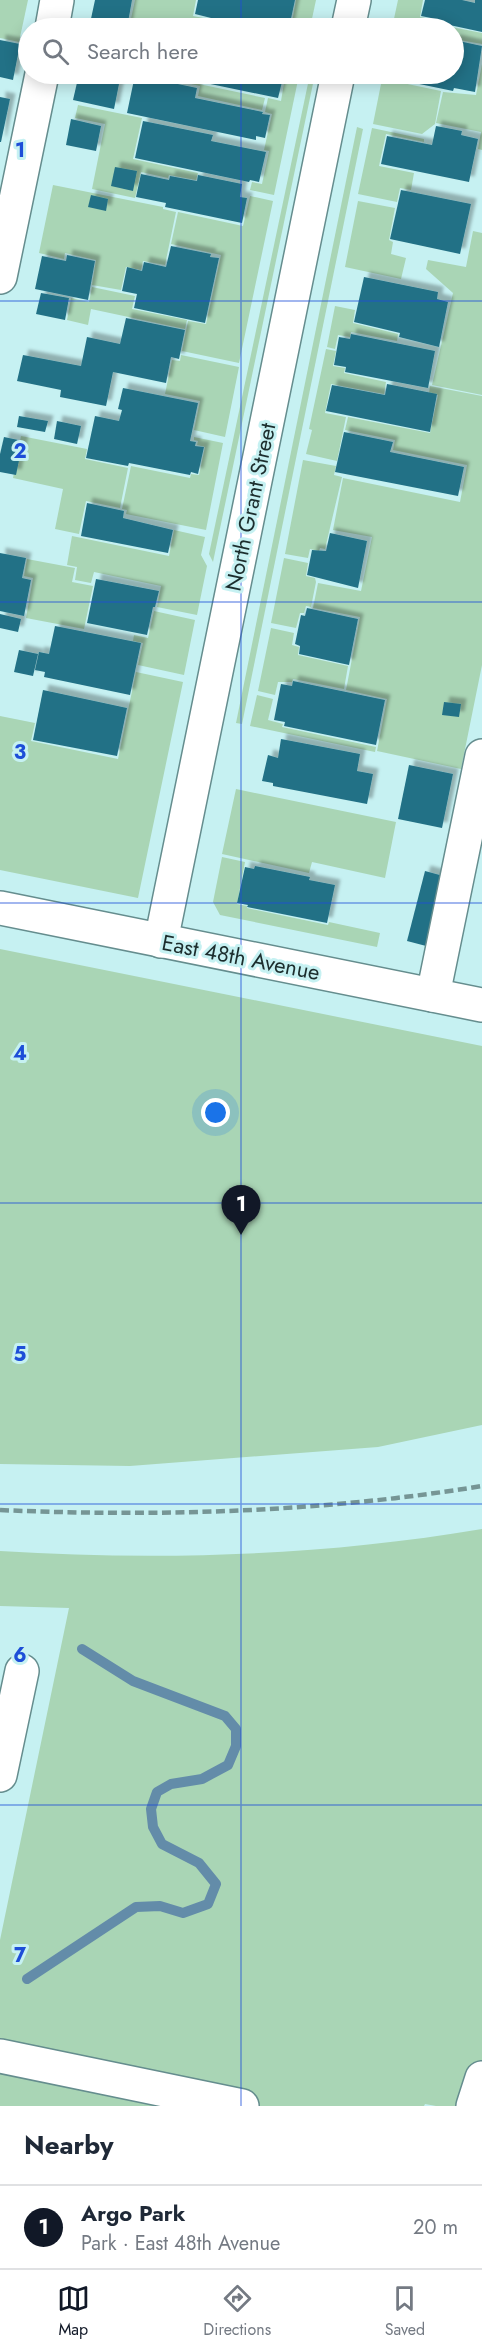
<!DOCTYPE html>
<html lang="en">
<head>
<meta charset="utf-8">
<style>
	body { margin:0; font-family:Jost,sans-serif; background:#f6f6f7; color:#1f2937 }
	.you { position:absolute; left:216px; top:1113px; width:21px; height:21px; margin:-15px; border:4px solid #fff; border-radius:50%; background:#1a73e8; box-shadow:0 0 0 9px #1a73e833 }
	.badge { display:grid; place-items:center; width:39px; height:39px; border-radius:50%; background:#111827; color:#fff; font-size:20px; font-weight:700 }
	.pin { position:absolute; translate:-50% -50px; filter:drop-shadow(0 2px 3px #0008) }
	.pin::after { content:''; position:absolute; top:32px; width:21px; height:18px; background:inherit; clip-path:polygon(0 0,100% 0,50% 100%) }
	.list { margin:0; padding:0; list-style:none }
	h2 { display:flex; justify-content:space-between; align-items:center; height:78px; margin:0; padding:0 24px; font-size:26px }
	h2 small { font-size:20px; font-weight:400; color:#747a83 }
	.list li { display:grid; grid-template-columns:39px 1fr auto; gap:18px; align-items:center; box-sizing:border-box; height:84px; padding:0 24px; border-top:2px solid #e0e1e3 }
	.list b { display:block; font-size:22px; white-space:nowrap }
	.list p { margin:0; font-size:20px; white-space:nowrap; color:#747a83 }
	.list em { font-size:20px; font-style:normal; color:#747a83 }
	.icon { flex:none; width:33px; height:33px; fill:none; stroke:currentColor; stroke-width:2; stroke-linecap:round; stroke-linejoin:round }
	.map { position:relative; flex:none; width:482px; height:2106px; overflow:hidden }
	.search { position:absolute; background:#fff; box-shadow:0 3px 15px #0003; left:18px; right:18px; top:18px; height:66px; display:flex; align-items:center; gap:15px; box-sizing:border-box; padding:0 21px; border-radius:33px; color:#747a83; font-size:22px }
	.sheet { height:162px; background:#fff }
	nav { display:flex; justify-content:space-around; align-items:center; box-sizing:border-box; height:84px; border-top:2px solid #e0e1e3; background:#fff; font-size:16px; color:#747a83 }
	nav a { display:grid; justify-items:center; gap:3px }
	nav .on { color:#111827 }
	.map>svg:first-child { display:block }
	.green { fill:#a9d5b5 }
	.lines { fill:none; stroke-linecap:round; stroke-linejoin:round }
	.stream { stroke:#638ca9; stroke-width:10 }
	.building { fill:#237186; filter:url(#shadow) }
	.minor-casing { stroke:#658d8e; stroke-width:36 }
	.minor { stroke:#fff; stroke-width:33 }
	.rail { stroke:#769595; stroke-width:4.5; stroke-dasharray:9 4.5; stroke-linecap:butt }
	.grid { fill:none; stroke:#1d4ed8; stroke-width:1.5; stroke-opacity:0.55 }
	.labels { text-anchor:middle; stroke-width:6; stroke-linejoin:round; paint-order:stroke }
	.street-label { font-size:22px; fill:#1c2d2d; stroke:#c6f1f2 }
	.grid-label { font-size:20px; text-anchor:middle; font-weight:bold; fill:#1d4ed8; stroke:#c6f1f2; stroke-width:6; stroke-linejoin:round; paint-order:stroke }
</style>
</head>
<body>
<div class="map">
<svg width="482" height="2106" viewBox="0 0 482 2106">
	<defs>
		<filter id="shadow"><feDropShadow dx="5.5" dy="-5.5" stdDeviation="1.5" flood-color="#0004"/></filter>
	</defs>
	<rect width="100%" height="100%" fill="#c6f1f2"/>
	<g class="green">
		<polygon points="0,0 28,0 19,42 0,38"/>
		<polygon points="135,0 196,0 193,16 209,19 208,28 129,28"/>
		<polygon points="296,0 316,0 310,28 291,28"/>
		<polygon points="398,0 423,0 420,17 430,19 428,28 392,28"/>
		<polygon points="431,23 482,33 482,44 454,39 454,28 430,28"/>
		<polygon points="482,64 482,150 478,149 481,132 436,123 443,92 476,95"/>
		<polygon points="175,74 195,74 194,83 265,98 262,110 198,96 200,86 173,80"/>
		<polygon points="310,74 315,74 213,562 209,554"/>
		<polygon points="383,74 399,74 398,82 441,91 435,124 422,134 373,124"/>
		<polygon points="285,77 298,80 274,195 250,190 252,182 262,184 269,151 264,150 272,114 265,112 268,98 281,101"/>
		<polygon points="78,105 142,118 133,159 198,173 196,180 169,175 168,178 141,172 135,198 92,189 105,124 75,118"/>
		<polygon points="357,127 363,129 242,724 236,723"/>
		<polygon points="372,128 424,139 424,142 386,134 379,166 414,173 411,190 400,188 397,202 358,194"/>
		<polygon points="53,185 163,207 163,209 176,212 165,265 143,261 141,270 126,267 121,290 92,285 96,260 65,253 64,259 39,253"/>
		<polygon points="250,196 273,201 239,363 182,351 188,321 206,324 221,255 171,244 178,212 243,226"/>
		<polygon points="358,201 395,208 389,240 393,242 391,254 406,258 401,279 345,267"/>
		<polygon points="473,231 482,233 482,395 432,385 453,293 426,269 428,260 466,267"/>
		<polygon points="92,287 135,296 132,309 187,320 185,329 91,309 88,325 67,320 71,298 89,302"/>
		<polygon points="335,306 355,310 353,323 398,334 397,341 351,332 350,337 338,335 335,349 327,347"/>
		<polygon points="326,349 336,351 333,366 345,368 344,373 386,382 384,394 331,384 325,413 346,417 337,461 306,454 312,430 309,429"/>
		<polygon points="181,355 239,367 225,437 194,430 200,401 165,394 172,360 180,361"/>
		<polygon points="430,386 482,396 482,665 461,769 377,751 387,699 346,690 360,617 313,608 318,583 361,591 372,537 333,530 343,478 460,502 467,465 393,450 395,440 345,430 348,417 430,433 438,395 429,393"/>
		<polygon points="21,436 87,449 85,459 128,468 120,508 86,501 79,534 55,529 63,489 13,478"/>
		<polygon points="194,437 223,443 206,530 126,514 127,510 122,509 131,466 190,478 191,474 199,475 205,447 197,445 198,441 194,440"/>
		<polygon points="303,460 336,466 334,475 342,477 325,549 320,548 319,551 310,549 308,558 285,554"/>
		<polygon points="174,530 205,537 201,555 207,566 197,615 157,607 161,586 94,572 91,583 75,580 77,567 67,565 72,536 169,556"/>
		<polygon points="284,558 308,563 306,576 315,578 316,582 311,607 306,606 304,613 300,613 296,628 271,623"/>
		<polygon points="27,559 75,568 72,582 93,586 84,629 26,618 33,578 24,576"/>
		<polygon points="154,611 195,620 184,675 138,665 143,643 133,641 134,635 148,638"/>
		<polygon points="271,628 294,633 292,645 299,647 298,655 348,666 344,689 293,679 292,682 278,682 275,695 258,691"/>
		<polygon points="136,672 183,682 138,898 0,870 0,716 35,723 31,741 118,759"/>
		<polygon points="257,695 273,699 268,720 283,724 282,727 376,747 375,752 250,726"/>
		<polygon points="236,789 396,822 385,878 312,862 309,873 222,854"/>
		<polygon points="222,857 245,862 237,904 247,906 247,908 328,925 329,922 380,933 377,947 220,915 213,902"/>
		<polygon points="0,949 482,1046 482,1425 378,1447 130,1466 0,1464"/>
		<path d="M482,1529V2106H436L425,2104L424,2106H0V1940L69,1608L0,1606V1551C161,1561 323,1556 482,1529Z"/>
	</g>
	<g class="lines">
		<polyline class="stream" points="27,1979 136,1907 160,1906 183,1913 208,1904 216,1884 199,1863 162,1844 153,1827 151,1809 157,1792 171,1784 202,1779 228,1765 236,1746 236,1729 225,1716 133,1681 82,1649"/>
	</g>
	<g class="building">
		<polygon points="95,0 132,0 127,28 89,28"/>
		<polygon points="198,0 295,0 289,28 245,28 210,21 211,18 195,14"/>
		<polygon points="425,0 462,0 475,3 475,0 482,0 482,32 431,21 431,18 421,16"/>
		<polygon points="0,40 20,44 13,80 0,77"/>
		<polygon points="454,40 482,46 475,92 454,88 453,91 400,80 401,74 454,74"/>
		<polygon points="79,74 121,74 114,109 73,100"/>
		<polygon points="198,74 284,74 278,98 196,81"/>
		<polygon points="135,75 197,88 195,98 263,112 262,114 270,115 265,138 256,136 256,140 127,113"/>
		<polygon points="0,97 10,99 1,142 0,142"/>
		<polygon points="71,119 101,126 96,151 66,145"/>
		<polygon points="143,121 213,135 211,141 266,152 259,182 250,180 249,182 135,158"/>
		<polygon points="436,126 462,131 461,135 478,139 469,182 381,164 387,136 432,145"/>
		<polygon points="115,167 137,171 133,191 111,186"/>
		<polygon points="141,174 169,180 170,176 197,181 198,175 242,184 240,197 247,198 242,223 165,207 166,203 136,197"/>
		<polygon points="401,190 471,204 460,254 390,239"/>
		<polygon points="91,195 108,199 106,211 88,207"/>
		<polygon points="171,246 211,254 210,257 219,258 205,323 134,308 137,294 122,291 127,267 142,271 144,262 166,267"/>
		<polygon points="67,255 95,261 88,300 35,289 42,256 66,261"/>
		<polygon points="364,277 438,292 437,299 448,302 439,347 399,337 400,333 354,322"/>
		<polygon points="41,293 69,298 65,320 36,314"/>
		<polygon points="126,318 185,330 179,359 171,357 166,383 113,372 106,406 60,397 61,390 17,381 23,355 81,366 87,337 120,344"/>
		<polygon points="351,334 435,351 428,388 345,372 346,367 334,365 339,337 350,339"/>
		<polygon points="387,384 437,394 430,432 326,411 332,385 385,395"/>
		<polygon points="123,388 198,403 190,441 196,442 195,446 204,447 198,474 191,472 190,475 129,463 128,466 86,458 95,416 119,421 122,410 118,409"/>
		<polygon points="19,416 48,421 45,432 17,427"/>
		<polygon points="57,421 81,426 77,444 54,439"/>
		<polygon points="344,432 393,442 390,452 464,467 458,496 335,472"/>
		<polygon points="4,437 23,441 16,475 0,472 0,454"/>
		<polygon points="87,503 124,511 123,518 173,530 168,553 81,536"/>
		<polygon points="330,533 367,541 358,588 307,575 312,550 326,551"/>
		<polygon points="0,553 26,558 22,578 31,580 24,616 0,611"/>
		<polygon points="96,579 159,591 155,607 153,607 147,635 87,623"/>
		<polygon points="307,608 358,619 349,665 299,654 300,646 295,644 301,615 305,616"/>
		<polygon points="0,614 21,619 18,632 0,628"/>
		<polygon points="55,626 141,643 130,695 44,677 45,672 35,670 39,652 49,654"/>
		<polygon points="19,650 38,654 33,676 14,672"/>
		<polygon points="293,681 385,700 376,745 284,726 285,722 274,720 281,684 292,686"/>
		<polygon points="43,690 127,708 117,756 33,740"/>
		<polygon points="444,702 461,704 459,717 442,715"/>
		<polygon points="281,739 360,754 357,771 373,774 367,804 273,786 273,783 262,781 268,755 278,758"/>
		<polygon points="409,765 453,774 442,828 398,819"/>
		<polygon points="255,866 310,877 309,880 335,885 327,923 247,907 248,905 237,903 245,867 254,869"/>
		<polygon points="425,871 447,877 430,947 407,941"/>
	</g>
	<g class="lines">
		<defs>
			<g id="minor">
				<polyline points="52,28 57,0"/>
				<polyline points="348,28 354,0"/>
				<polyline points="0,277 42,74"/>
				<polyline points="0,908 482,1005"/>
				<polyline points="161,941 338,74"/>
				<polyline points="433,995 482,756"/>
				<polyline points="0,1775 22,1671"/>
				<polyline points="0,2056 242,2106"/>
				<polyline points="473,2106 482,2078"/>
			</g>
		</defs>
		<use href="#minor" class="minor-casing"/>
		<use href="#minor" class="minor"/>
		<path class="rail" d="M0,1510C161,1517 323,1512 482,1486"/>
	</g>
	<path class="grid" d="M241,0V28M241,74V2106M0,301H482M0,602H482M0,903H482M0,1203H482M0,1504H482M0,1805H482"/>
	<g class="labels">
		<g class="street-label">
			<text transform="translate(250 507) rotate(-78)" y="8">North Grant Street</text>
			<text transform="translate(241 957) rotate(11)" y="8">East 48th Avenue</text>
		</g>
	</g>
	<g class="grid-label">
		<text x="20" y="157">1</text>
		<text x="20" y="458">2</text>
		<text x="20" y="759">3</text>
		<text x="20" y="1060">4</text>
		<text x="20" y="1361">5</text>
		<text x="20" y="1662">6</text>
		<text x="20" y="1962">7</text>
	</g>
</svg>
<div class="you"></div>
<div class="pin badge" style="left:241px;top:1235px">1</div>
<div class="search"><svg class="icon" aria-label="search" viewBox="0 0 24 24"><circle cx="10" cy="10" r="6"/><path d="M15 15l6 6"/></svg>Search here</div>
</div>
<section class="sheet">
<h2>Nearby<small></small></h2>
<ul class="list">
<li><span class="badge">1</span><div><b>Argo Park</b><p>Park · East 48th Avenue</p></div><em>20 m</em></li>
</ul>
</section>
<nav>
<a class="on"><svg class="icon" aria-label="map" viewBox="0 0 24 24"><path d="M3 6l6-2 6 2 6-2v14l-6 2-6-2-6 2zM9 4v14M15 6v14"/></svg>Map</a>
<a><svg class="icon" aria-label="directions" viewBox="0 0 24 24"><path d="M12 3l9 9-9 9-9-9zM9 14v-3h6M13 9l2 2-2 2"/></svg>Directions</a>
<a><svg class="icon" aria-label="saved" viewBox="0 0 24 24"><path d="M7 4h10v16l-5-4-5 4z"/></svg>Saved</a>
</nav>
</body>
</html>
